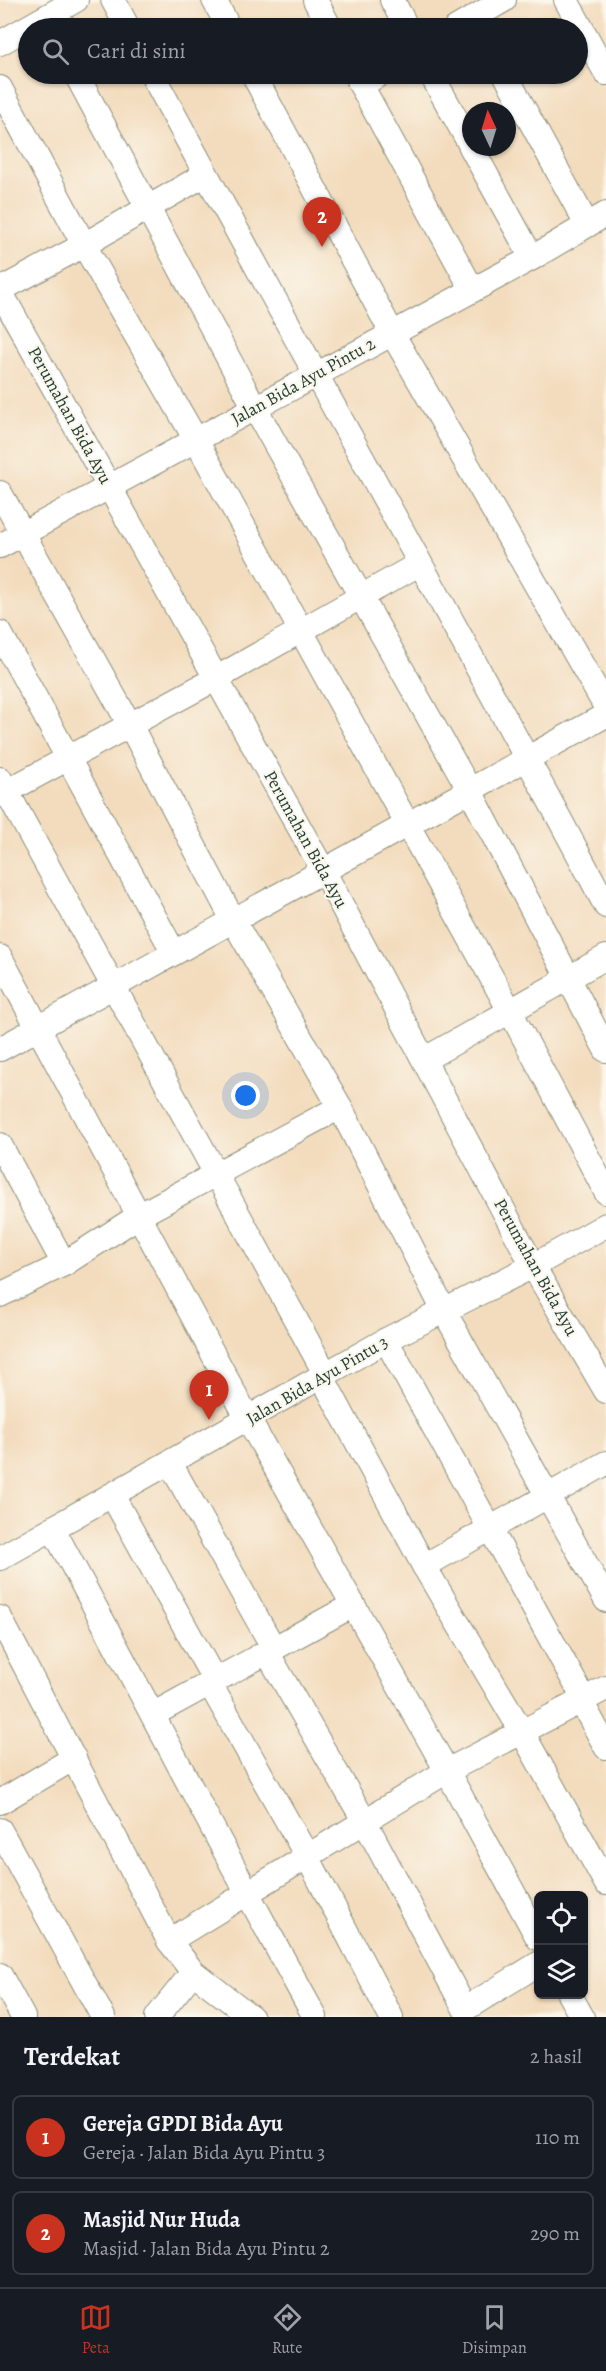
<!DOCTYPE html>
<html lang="id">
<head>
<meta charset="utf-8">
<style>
	body { margin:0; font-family:Alegreya,serif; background:#20242c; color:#f1f3f6 }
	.controls { position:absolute; right:18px; bottom:18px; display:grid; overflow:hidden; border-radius:9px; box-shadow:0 2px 4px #0004 }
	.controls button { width:54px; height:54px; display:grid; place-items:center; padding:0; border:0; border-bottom:2px solid #363941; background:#171b24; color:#f1f3f6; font:30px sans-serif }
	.compass { position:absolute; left:462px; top:102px; width:54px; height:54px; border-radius:50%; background:#171b24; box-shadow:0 2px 4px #0004; rotate:356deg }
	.you { position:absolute; left:246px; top:1096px; width:21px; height:21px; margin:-15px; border:4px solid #fff; border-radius:50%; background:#1a73e8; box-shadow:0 0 0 9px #1a73e833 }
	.badge { display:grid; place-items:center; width:39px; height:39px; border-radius:50%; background:#c8321e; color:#fff; font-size:20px; font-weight:700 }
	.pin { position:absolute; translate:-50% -50px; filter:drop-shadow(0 2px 3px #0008) }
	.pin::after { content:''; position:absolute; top:32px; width:21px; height:18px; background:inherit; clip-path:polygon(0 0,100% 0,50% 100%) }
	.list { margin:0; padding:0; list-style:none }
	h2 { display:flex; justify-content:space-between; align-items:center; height:78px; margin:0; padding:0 24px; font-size:26px }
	h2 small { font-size:20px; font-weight:400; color:#9ea1a6 }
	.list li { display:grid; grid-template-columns:39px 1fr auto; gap:18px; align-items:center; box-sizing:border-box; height:84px; margin:0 12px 12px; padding:0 12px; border:2px solid #363941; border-radius:9px }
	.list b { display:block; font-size:22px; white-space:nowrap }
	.list p { margin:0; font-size:20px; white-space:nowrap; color:#9ea1a6 }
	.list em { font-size:20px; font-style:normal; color:#9ea1a6 }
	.icon { flex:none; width:33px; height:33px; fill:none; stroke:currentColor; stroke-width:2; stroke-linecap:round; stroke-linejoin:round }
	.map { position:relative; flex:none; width:606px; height:2017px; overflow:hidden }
	.search { position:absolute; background:#171b24; box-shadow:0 2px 4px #0004; left:18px; right:18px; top:18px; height:66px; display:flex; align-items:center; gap:15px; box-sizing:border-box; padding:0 21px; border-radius:33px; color:#9ea1a6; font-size:22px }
	.sheet { height:270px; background:#171b24 }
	nav { display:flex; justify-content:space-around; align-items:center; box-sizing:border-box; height:84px; border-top:2px solid #363941; background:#171b24; font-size:16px; color:#9ea1a6 }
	nav a { display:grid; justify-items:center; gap:3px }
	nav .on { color:#c8321e }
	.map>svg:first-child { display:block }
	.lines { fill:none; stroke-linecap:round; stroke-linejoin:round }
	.minor-casing { stroke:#898c78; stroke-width:26 }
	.minor { stroke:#fff; stroke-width:24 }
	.labels { text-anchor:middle; stroke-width:4.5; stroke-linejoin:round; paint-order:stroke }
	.street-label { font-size:18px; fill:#1f3d34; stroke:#fbf7ec }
</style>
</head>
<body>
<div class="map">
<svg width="606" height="2017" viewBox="0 0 606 2017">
	<rect width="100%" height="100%" fill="#fbf7ec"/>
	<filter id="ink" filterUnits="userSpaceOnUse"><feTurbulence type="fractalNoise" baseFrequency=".0167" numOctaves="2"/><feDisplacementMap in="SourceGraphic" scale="12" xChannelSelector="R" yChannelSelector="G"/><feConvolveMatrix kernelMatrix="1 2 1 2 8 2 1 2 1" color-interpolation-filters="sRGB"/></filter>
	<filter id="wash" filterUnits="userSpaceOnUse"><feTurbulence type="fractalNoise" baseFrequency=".008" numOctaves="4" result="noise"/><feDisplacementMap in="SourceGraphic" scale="24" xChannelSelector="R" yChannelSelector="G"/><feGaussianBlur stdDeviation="1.35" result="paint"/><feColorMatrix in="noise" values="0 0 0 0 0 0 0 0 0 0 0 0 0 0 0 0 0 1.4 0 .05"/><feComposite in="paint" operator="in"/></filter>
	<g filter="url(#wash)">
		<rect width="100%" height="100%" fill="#f3dcbd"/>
	</g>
	<g filter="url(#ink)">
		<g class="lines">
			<defs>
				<g id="minor">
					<polyline points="113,0 128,28"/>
					<polyline points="214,0 229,28"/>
					<polyline points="315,0 330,28"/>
					<polyline points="392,0 407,28"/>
					<polyline points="566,0 606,73"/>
					<polyline points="456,28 504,0"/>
					<polyline points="0,43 76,0"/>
					<polyline points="76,74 255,408 469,789 606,1050"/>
					<path d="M152,74C301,352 458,626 606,906"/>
					<polyline points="253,74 392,333 606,707"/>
					<polyline points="355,74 472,289"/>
					<polyline points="431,74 471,146"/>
					<polyline points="505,74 587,225"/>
					<polyline points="361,85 380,74"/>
					<polyline points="0,88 84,245 196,440 510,1011 606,1192"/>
					<polyline points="471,147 532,258"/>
					<polyline points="0,290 84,245 206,174"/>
					<polyline points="0,291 323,870 533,1266 606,1391"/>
					<polyline points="0,493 130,725 233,920 340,1107 444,1311 606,1600"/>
					<polyline points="0,546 532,258 606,214"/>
					<polyline points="0,633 174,953"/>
					<polyline points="0,779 326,1375"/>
					<polyline points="0,795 217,678 419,564"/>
					<polyline points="0,957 248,1419 447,1771 538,1938"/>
					<polyline points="0,1049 606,715"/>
					<polyline points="425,1059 606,957"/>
					<polyline points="0,1145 64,1264"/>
					<polyline points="0,1295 64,1264 140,1215 340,1107"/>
					<polyline points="386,1340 584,1699"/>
					<polyline points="322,1377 424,1566 522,1732 606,1883"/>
					<polyline points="170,1463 274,1649"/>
					<polyline points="112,1495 215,1681"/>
					<path d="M53,1529C141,1691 225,1855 315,2017"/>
					<polyline points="0,1558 386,1340 533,1266 606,1225"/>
					<polyline points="424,1566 606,1463"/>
					<polyline points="0,1618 169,1941 193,1972 251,2017"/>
					<polyline points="267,1652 365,1822 465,2009 538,1964"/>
					<polyline points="210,1684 307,1856 391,2017"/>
					<polyline points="581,1701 606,1747"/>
					<polyline points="154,1714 353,1605"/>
					<polyline points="0,1802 74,1758"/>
					<polyline points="0,1830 103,2017"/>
					<polyline points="169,1941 447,1771 606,1688"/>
					<polyline points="0,1975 23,2017"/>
					<polyline points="569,1994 582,2017"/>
					<polyline points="157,2017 193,1972"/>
				</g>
			</defs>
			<use href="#minor" class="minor-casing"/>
			<use href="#minor" class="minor"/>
		</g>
	</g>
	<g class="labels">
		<g class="street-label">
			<text transform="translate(303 381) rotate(-29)" y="6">Jalan Bida Ayu Pintu 2</text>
			<text transform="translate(70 415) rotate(61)" y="6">Perumahan Bida Ayu</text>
			<text transform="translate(306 839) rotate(61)" y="6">Perumahan Bida Ayu</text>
			<text transform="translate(536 1267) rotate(61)" y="6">Perumahan Bida Ayu</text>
			<text transform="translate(317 1380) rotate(-30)" y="6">Jalan Bida Ayu Pintu 3</text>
		</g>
	</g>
</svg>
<div class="controls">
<button><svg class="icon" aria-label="locate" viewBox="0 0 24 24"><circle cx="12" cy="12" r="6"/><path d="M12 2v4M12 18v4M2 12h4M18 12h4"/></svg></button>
<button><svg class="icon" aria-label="layers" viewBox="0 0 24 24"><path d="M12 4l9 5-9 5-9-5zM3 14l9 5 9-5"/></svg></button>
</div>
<svg class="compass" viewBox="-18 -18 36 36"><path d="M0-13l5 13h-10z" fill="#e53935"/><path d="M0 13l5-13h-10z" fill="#9ea1a6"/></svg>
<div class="you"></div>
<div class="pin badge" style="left:209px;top:1420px">1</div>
<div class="pin badge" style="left:322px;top:247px">2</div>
<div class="search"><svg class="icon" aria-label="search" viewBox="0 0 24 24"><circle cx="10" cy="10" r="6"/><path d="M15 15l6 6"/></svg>Cari di sini</div>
</div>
<section class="sheet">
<h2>Terdekat<small>2 hasil</small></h2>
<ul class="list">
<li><span class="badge">1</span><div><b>Gereja GPDI Bida Ayu</b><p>Gereja · Jalan Bida Ayu Pintu 3</p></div><em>110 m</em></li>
<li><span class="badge">2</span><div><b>Masjid Nur Huda</b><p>Masjid · Jalan Bida Ayu Pintu 2</p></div><em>290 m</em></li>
</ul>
</section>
<nav>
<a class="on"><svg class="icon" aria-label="map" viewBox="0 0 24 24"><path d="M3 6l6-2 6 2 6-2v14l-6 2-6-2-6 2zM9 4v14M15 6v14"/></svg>Peta</a>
<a><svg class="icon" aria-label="directions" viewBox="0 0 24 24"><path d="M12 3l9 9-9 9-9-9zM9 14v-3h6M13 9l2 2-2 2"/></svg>Rute</a>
<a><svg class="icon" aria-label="saved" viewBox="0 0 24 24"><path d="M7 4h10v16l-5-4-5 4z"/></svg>Disimpan</a>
</nav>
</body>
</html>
